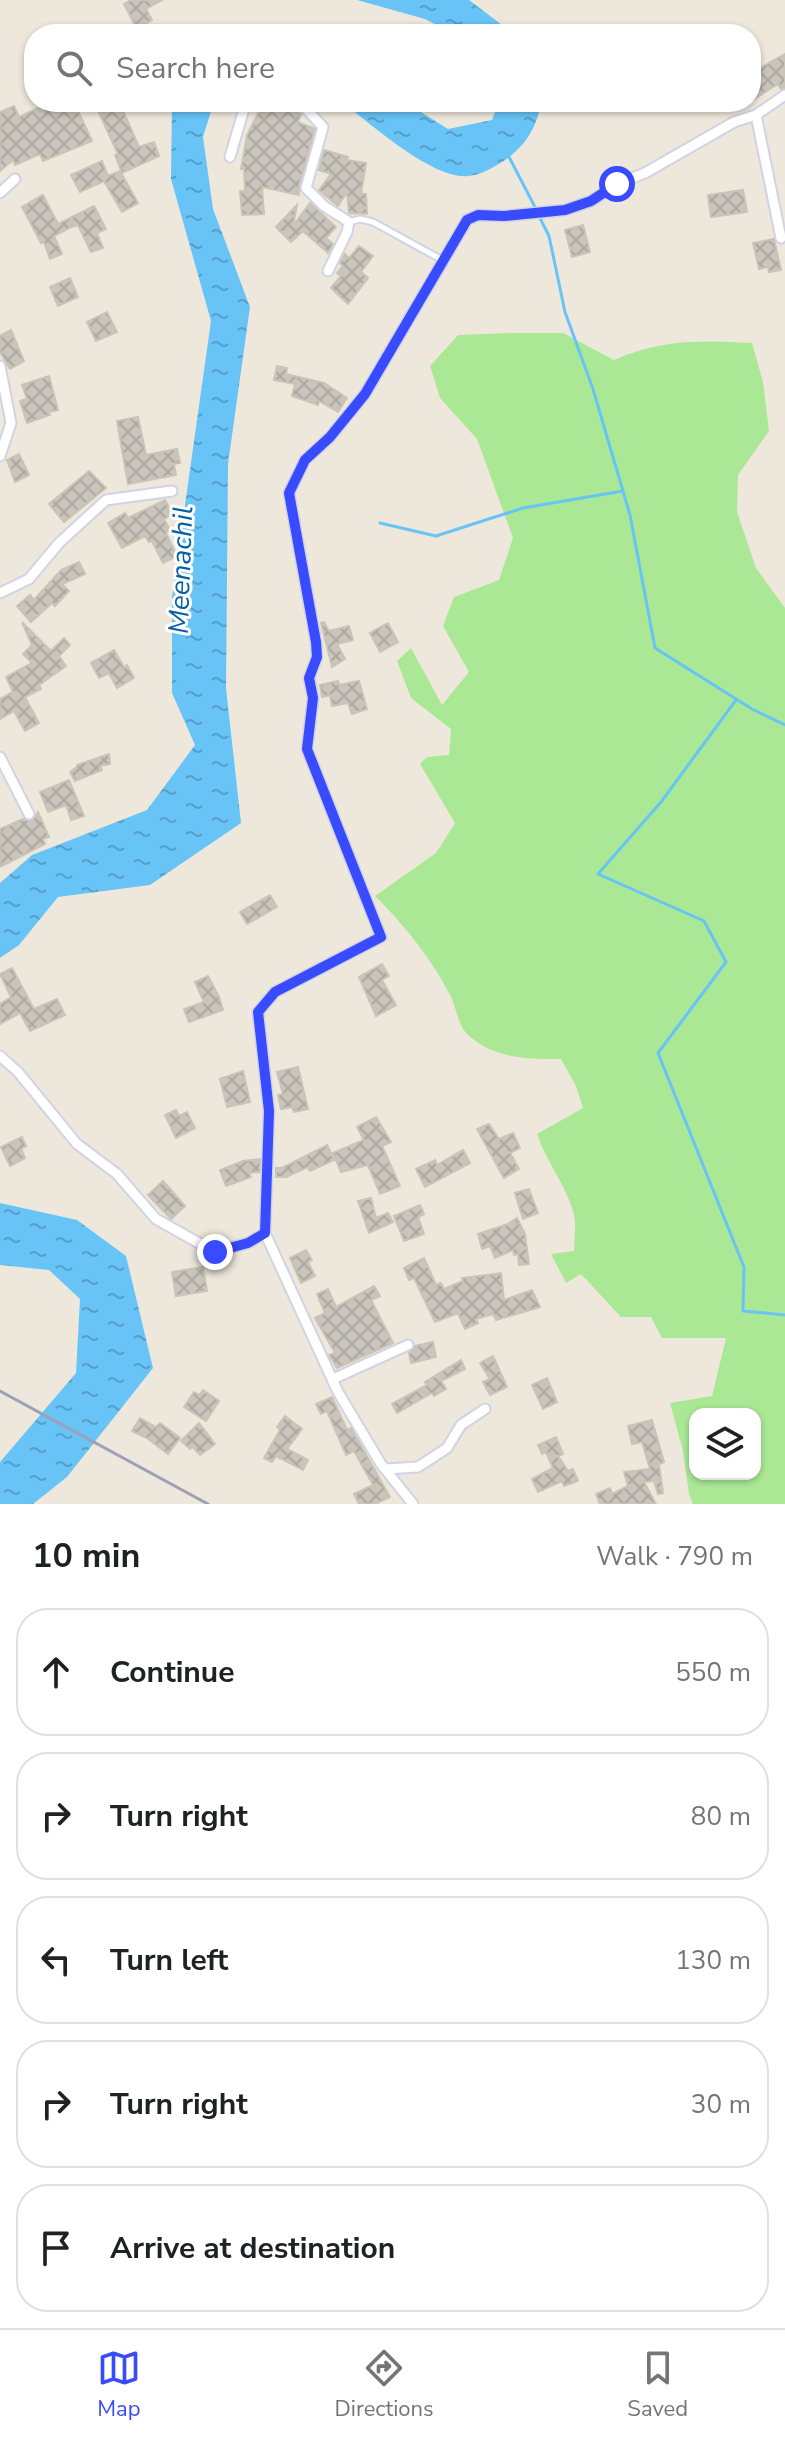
<!DOCTYPE html>
<html lang="en">
<head>
<meta charset="utf-8">
<style>
	body { margin:0; font-family:"Nunito Sans",sans-serif; background:#f6f6f6; color:#202124 }
	.controls { position:absolute; right:24px; bottom:24px; display:grid; overflow:hidden; border-radius:16px; box-shadow:0 2px 6px #0004 }
	.controls button { width:72px; height:72px; display:grid; place-items:center; padding:0; border:0; border-bottom:2px solid #e0e0e0; background:#fff; color:#202124; font:40px sans-serif }
	.stop { position:absolute; width:24px; height:24px; margin:-18px; border:6px solid #384bff; border-radius:50%; background:#fff }
	.stop.end { background:#384bff; border-color:#fff; box-shadow:0 2px 8px #0008 }
	.list { margin:0; padding:0; list-style:none }
	h2 { display:flex; justify-content:space-between; align-items:center; height:104px; margin:0; padding:0 32px; font-size:34px }
	h2 small { font-size:26px; font-weight:400; color:#757577 }
	.list li { display:grid; grid-template-columns:52px 1fr auto; gap:24px; align-items:center; box-sizing:border-box; height:128px; margin:0 16px 16px; padding:0 16px; border:2px solid #e0e0e0; border-radius:32px }
	.list b { display:block; font-size:30px; white-space:nowrap }
	.list em { font-size:26px; font-style:normal; color:#757577 }
	.icon { flex:none; width:44px; height:44px; fill:none; stroke:currentColor; stroke-width:2; stroke-linecap:round; stroke-linejoin:round }
	.map { position:relative; flex:none; width:785px; height:1504px; overflow:hidden }
	.search { position:absolute; background:#fff; box-shadow:0 2px 6px #0004; left:24px; right:24px; top:24px; height:88px; display:flex; align-items:center; gap:20px; box-sizing:border-box; padding:0 28px; border-radius:32px; color:#757577; font-size:30px }
	.sheet { height:824px; background:#fff }
	nav { display:flex; justify-content:space-around; align-items:center; box-sizing:border-box; height:112px; border-top:2px solid #e0e0e0; background:#fff; font-size:22px; color:#757577 }
	nav a { display:grid; justify-items:center; gap:4px }
	nav .on { color:#384bff }
	.map>svg:first-child { display:block }
	.grass { fill:#aae895; fill-rule:evenodd }
	.water { fill:url(#water-ripples) }
	.lines { fill:none; stroke-linecap:round; stroke-linejoin:round }
	.stream { stroke:#68c4f7; stroke-width:3 }
	.building { fill:url(#building-cross-hatch); stroke:#cac4b6; stroke-width:2 }
	.lane-casing { stroke:#d1d3e5; stroke-width:9 }
	.street-casing { stroke:#d1d3e5; stroke-width:13 }
	.lane { stroke:#fff; stroke-width:5 }
	.street { stroke:#fff; stroke-width:9 }
	.rail { stroke:#9ea0b7; stroke-width:3 }
	.route { stroke:#384bff; stroke-width:10 }
	.labels { text-anchor:middle; stroke-width:6; stroke-linejoin:round; paint-order:stroke }
	.water-label { font-size:28px; font-style:italic; fill:#045fa6; stroke:#fff }
</style>
</head>
<body>
<div class="map">
<svg width="785" height="1504" viewBox="0 0 785 1504">
	<defs>
		<pattern id="water-ripples" width="26" height="14" patternUnits="userSpaceOnUse" patternTransform="scale(2)"><rect width="26" height="14" fill="#68c4f7"/><path d="M2 4q2-2 4 0t4 0M15 11q2-2 4 0t4 0" fill="none" stroke="#569fc8"/></pattern>
		<pattern id="building-cross-hatch" width="8" height="8" patternUnits="userSpaceOnUse" patternTransform="scale(2)"><rect width="8" height="8" fill="#c9c5bc"/><path d="M0 0l8 8M0 8l8-8" fill="none" stroke="#ada9a2"/></pattern>
	</defs>
	<rect width="100%" height="100%" fill="#eee8dc"/>
	<path class="grass" d="M510,333H563L614,360C661,339 702,340 752,343L763,382L769,431L738,475L737,512L756,568L785,608V1504H693L689,1494L683,1451L670,1403L712,1396L726,1338H662L651,1317H621L581,1274L566,1283L551,1254L574,1251C574,1239 577,1223 573,1211C565,1184 546,1161 537,1134L583,1108L576,1086L561,1059C528,1059 493,1059 467,1034C458,1025 456,1006 450,995C433,961 402,922 375,896L436,853L455,823L420,764L427,757L449,755L451,729L411,698L397,661L411,648L442,705L469,672L443,626L454,597L499,580L513,538L477,439L440,398L430,366L458,335ZM695,1414H755V1474H695Z"/>
	<g class="water">
		<polygon points="357,0 469,0 514,34 454,34 425,19"/>
		<polygon points="172,102 214,102 203,137 213,209 250,307 228,464 226,688 241,823 150,885 58,897 19,945 0,958 0,883 32,855 147,810 195,745 172,693 172,597 211,321 171,179"/>
		<path d="M342,102H405L448,129L492,120L499,102H542C535,130 526,146 502,162C492,168 481,175 468,176C433,180 370,123 342,102Z"/>
		<polygon points="0,1203 77,1220 126,1256 153,1368 67,1477 33,1504 0,1504 0,1462 76,1373 80,1299 49,1270 0,1265"/>
	</g>
	<g class="lines">
		<g class="stream">
			<polyline points="508,155 536,209"/>
			<polyline points="539,216 549,236 565,312 593,389 630,515 655,648 752,709 785,725"/>
			<polyline points="380,523 436,536 523,508 623,491"/>
			<polyline points="736,700 661,802 598,874 704,921 726,962 658,1053 744,1267 743,1311 785,1315"/>
		</g>
	</g>
	<g class="building">
		<polygon points="131,0 162,0 146,9 152,20 137,29 124,4"/>
		<polygon points="785,54 785,88 781,89 778,84 751,101 751,73"/>
		<polygon points="50,102 74,102 92,141 43,161 40,154 15,165 13,160 0,171 0,112 14,106 19,117"/>
		<polygon points="94,102 119,102 139,147 154,142 159,156 122,173 115,155 118,154"/>
		<polygon points="264,102 282,102 280,106 301,114 298,122 315,129 299,186 299,195 262,187 264,214 242,215 240,191 245,191 244,169 241,169 247,135"/>
		<polygon points="324,150 348,157 347,160 366,163 361,194 366,194 367,214 349,213 347,192 338,206 319,190 331,174 319,170"/>
		<polygon points="102,161 108,176 120,171 138,203 122,212 104,181 80,192 71,175"/>
		<polygon points="743,190 747,212 711,217 708,195"/>
		<polygon points="43,195 58,224 94,206 106,229 97,233 103,248 91,252 78,225 71,227 54,236 62,254 50,259 44,242 41,243 22,207"/>
		<polygon points="310,203 336,227 326,238 333,244 328,253 303,231 291,242 276,227 297,205 293,226"/>
		<polygon points="583,225 590,252 572,257 565,230"/>
		<polygon points="774,239 781,270 769,272 768,267 759,269 753,243"/>
		<polygon points="359,246 373,256 361,272 368,278 348,304 331,288 341,276 337,273 343,266 340,263 345,254 349,258"/>
		<polygon points="70,278 78,297 58,306 50,287"/>
		<polygon points="107,312 117,332 96,341 87,322"/>
		<polygon points="11,330 24,361 10,369 0,352 0,336"/>
		<polygon points="277,366 287,368 286,374 324,383 347,398 338,412 319,401 318,405 292,396 295,384 274,380"/>
		<polygon points="49,376 58,410 49,412 50,415 27,423 20,401 27,399 22,385"/>
		<polygon points="138,417 146,455 177,449 180,463 174,464 176,475 128,484 117,421"/>
		<polygon points="19,454 29,475 15,482 7,460"/>
		<polygon points="89,471 106,488 64,522 49,504"/>
		<polygon points="165,500 173,514 164,519 170,530 166,533 177,556 163,563 152,541 149,542 145,536 122,548 108,523 125,513 128,518"/>
		<polygon points="79,562 85,574 62,584 69,591 55,606 52,603 31,622 17,606 30,595 34,600 61,570"/>
		<polygon points="22,622 51,651 64,638 70,645 59,656 66,666 39,685 41,689 25,697 39,723 25,731 14,711 0,719 0,699 13,692 6,677 32,663 23,654 32,645"/>
		<polygon points="324,622 329,631 349,626 353,640 337,644 345,659 332,667 321,623"/>
		<polygon points="388,623 398,642 380,652 370,633"/>
		<polygon points="114,650 124,667 127,665 134,678 117,688 109,673 99,678 91,663"/>
		<polygon points="338,681 339,685 359,681 367,709 352,714 348,703 332,706 330,695 322,697 320,685"/>
		<polygon points="109,754 110,764 100,766 102,770 75,781 70,772 77,767 77,765"/>
		<polygon points="69,780 84,816 71,820 66,805 48,812 40,792"/>
		<polygon points="38,812 49,837 43,839 45,844 0,867 0,829 23,819 32,821"/>
		<polygon points="270,895 277,907 247,924 240,912"/>
		<polygon points="382,964 389,976 382,980 396,1005 376,1016 359,977"/>
		<polygon points="12,968 34,1009 57,999 65,1015 30,1031 20,1013 0,1024 0,1004 11,997 0,974"/>
		<polygon points="208,976 219,997 223,1010 189,1022 184,1009 204,1002 195,982"/>
		<polygon points="298,1067 308,1109 294,1112 292,1107 281,1109 278,1095 283,1094 277,1072"/>
		<polygon points="243,1071 250,1102 227,1107 220,1079"/>
		<polygon points="176,1110 179,1116 187,1112 195,1128 176,1138 165,1115"/>
		<polygon points="376,1117 391,1142 382,1146 400,1186 380,1194 368,1165 341,1172 333,1153 364,1140 357,1127"/>
		<polygon points="489,1124 499,1139 513,1133 520,1148 510,1153 519,1169 504,1178 477,1129"/>
		<polygon points="22,1137 26,1146 21,1149 25,1158 10,1166 1,1147"/>
		<polygon points="327,1145 334,1160 310,1171 308,1167 286,1177 276,1177 276,1168 282,1168"/>
		<polygon points="463,1150 470,1163 425,1187 416,1169 435,1160 437,1165"/>
		<polygon points="260,1159 260,1172 249,1173 251,1177 226,1186 220,1170 243,1161"/>
		<polygon points="163,1181 185,1206 171,1219 148,1195"/>
		<polygon points="529,1189 538,1213 523,1219 515,1193"/>
		<polygon points="371,1198 376,1218 388,1213 393,1222 369,1233 358,1201"/>
		<polygon points="420,1205 424,1214 418,1217 424,1234 404,1241 394,1216"/>
		<polygon points="517,1218 525,1234 529,1264 519,1265 518,1254 514,1255 513,1250 495,1258 490,1246 482,1249 478,1234 508,1224"/>
		<polygon points="306,1250 312,1260 308,1262 315,1276 301,1283 290,1258"/>
		<polygon points="424,1258 436,1285 441,1283 444,1289 463,1281 462,1278 501,1273 504,1300 532,1290 540,1307 496,1320 493,1314 476,1319 478,1323 465,1329 458,1313 435,1322 414,1278 409,1280 404,1268"/>
		<polygon points="203,1267 207,1291 176,1296 172,1272"/>
		<polygon points="374,1286 380,1296 371,1300 393,1343 337,1368 329,1355 335,1353 315,1318 325,1313 317,1294 328,1289 336,1307"/>
		<polygon points="433,1342 436,1357 411,1363 409,1353 415,1346"/>
		<polygon points="493,1356 507,1387 490,1395 483,1382 490,1379 480,1363"/>
		<polygon points="461,1360 465,1369 441,1381 446,1389 434,1396 432,1393 397,1413 392,1404 427,1385 425,1382"/>
		<polygon points="547,1378 557,1402 543,1409 532,1385"/>
		<polygon points="203,1390 219,1401 206,1421 184,1407 194,1392 199,1395"/>
		<polygon points="332,1397 347,1430 351,1428 390,1497 375,1504 359,1504 354,1494 373,1485 354,1451 346,1455 327,1411 321,1414 316,1404"/>
		<polygon points="285,1416 302,1429 287,1449 308,1460 303,1470 276,1456 272,1462 264,1458 280,1430 277,1427"/>
		<polygon points="140,1418 156,1427 160,1423 180,1438 168,1454 147,1438 132,1431"/>
		<polygon points="652,1420 664,1462 659,1464 663,1493 658,1494 654,1481 644,1482 656,1504 600,1504 596,1494 610,1488 612,1494 628,1486 624,1472 650,1469 642,1442 632,1444 628,1426"/>
		<polygon points="199,1423 215,1444 200,1455 192,1446 190,1449 181,1441"/>
		<polygon points="556,1437 563,1454 558,1456 568,1471 573,1469 578,1481 564,1486 562,1481 538,1492 532,1479 553,1468 546,1452 542,1454 538,1445"/>
	</g>
	<g class="lines">
		<defs>
			<polyline id="lane" points="349,222 360,219 373,222 444,261"/>
			<g id="street">
				<polyline points="300,102 323,127 306,188 324,206 349,222 347,232 328,271"/>
				<polyline points="756,115 781,238"/>
				<polyline points="230,157 246,102"/>
				<polyline points="0,193 15,179"/>
				<polyline points="0,366 11,423 0,456"/>
				<polyline points="0,593 29,579 59,543 106,500 172,491"/>
				<polyline points="0,757 29,814"/>
				<polyline points="0,1056 18,1072 77,1144 117,1174 156,1219 215,1252 248,1243 265,1233"/>
				<polyline points="333,1379 408,1345"/>
				<polyline points="386,1469 418,1467 447,1448 461,1425 485,1409"/>
				<polyline points="413,1504 381,1464 338,1392 265,1233 269,1111 258,1012 275,992 381,937 307,749 313,698 309,678 317,657 316,642 289,493 305,460 330,437 365,394 467,220 478,215 504,216 565,210 591,201 617,184 645,173 734,122 756,115 785,95"/>
			</g>
		</defs>
		<use href="#lane" class="lane-casing"/>
		<use href="#street" class="street-casing"/>
		<use href="#lane" class="lane"/>
		<use href="#street" class="street"/>
		<polyline class="rail" points="0,1391 208,1504"/>
	</g>
	<g class="lines">
		<polyline class="route" points="215,1252 248,1243 265,1233 269,1111 258,1012 275,992 381,937 307,749 313,698 309,678 317,657 316,642 289,493 305,460 330,437 365,394 467,220 478,215 504,216 565,210 591,201 617,184"/>
	</g>
	<g class="labels">
		<g class="water-label">
			<text transform="translate(180 570) rotate(-88)" y="10">Meenachil</text>
		</g>
	</g>
</svg>
<div class="controls">
<button><svg class="icon" aria-label="layers" viewBox="0 0 24 24"><path d="M12 4l9 5-9 5-9-5zM3 14l9 5 9-5"/></svg></button>
</div>
<div class="stop" style="left:617px;top:184px"></div>
<div class="stop end" style="left:215px;top:1252px"></div>
<div class="search"><svg class="icon" aria-label="search" viewBox="0 0 24 24"><circle cx="10" cy="10" r="6"/><path d="M15 15l6 6"/></svg>Search here</div>
</div>
<section class="sheet">
<h2>10 min<small>Walk · 790 m</small></h2>
<ul class="list">
<li><svg class="icon" aria-label="ahead" viewBox="0 0 24 24"><path d="M12 20V5M6 11l6-6 6 6"/></svg><div><b>Continue</b></div><em>550 m</em></li>
<li><svg class="icon" aria-label="right" viewBox="0 0 24 24"><path d="M7 20v-9h11M14 6l5 5-5 5"/></svg><div><b>Turn right</b></div><em>80 m</em></li>
<li><svg class="icon" aria-label="left" viewBox="0 0 24 24"><path d="M17 20v-9H6M10 6l-5 5 5 5"/></svg><div><b>Turn left</b></div><em>130 m</em></li>
<li><svg class="icon" aria-label="right" viewBox="0 0 24 24"><path d="M7 20v-9h11M14 6l5 5-5 5"/></svg><div><b>Turn right</b></div><em>30 m</em></li>
<li><svg class="icon" aria-label="arrive" viewBox="0 0 24 24"><path d="M6 21V4h12l-3 4 3 4H6"/></svg><div><b>Arrive at destination</b></div></li>
</ul>
</section>
<nav>
<a class="on"><svg class="icon" aria-label="map" viewBox="0 0 24 24"><path d="M3 6l6-2 6 2 6-2v14l-6 2-6-2-6 2zM9 4v14M15 6v14"/></svg>Map</a>
<a><svg class="icon" aria-label="directions" viewBox="0 0 24 24"><path d="M12 3l9 9-9 9-9-9zM9 14v-3h6M13 9l2 2-2 2"/></svg>Directions</a>
<a><svg class="icon" aria-label="saved" viewBox="0 0 24 24"><path d="M7 4h10v16l-5-4-5 4z"/></svg>Saved</a>
</nav>
</body>
</html>
